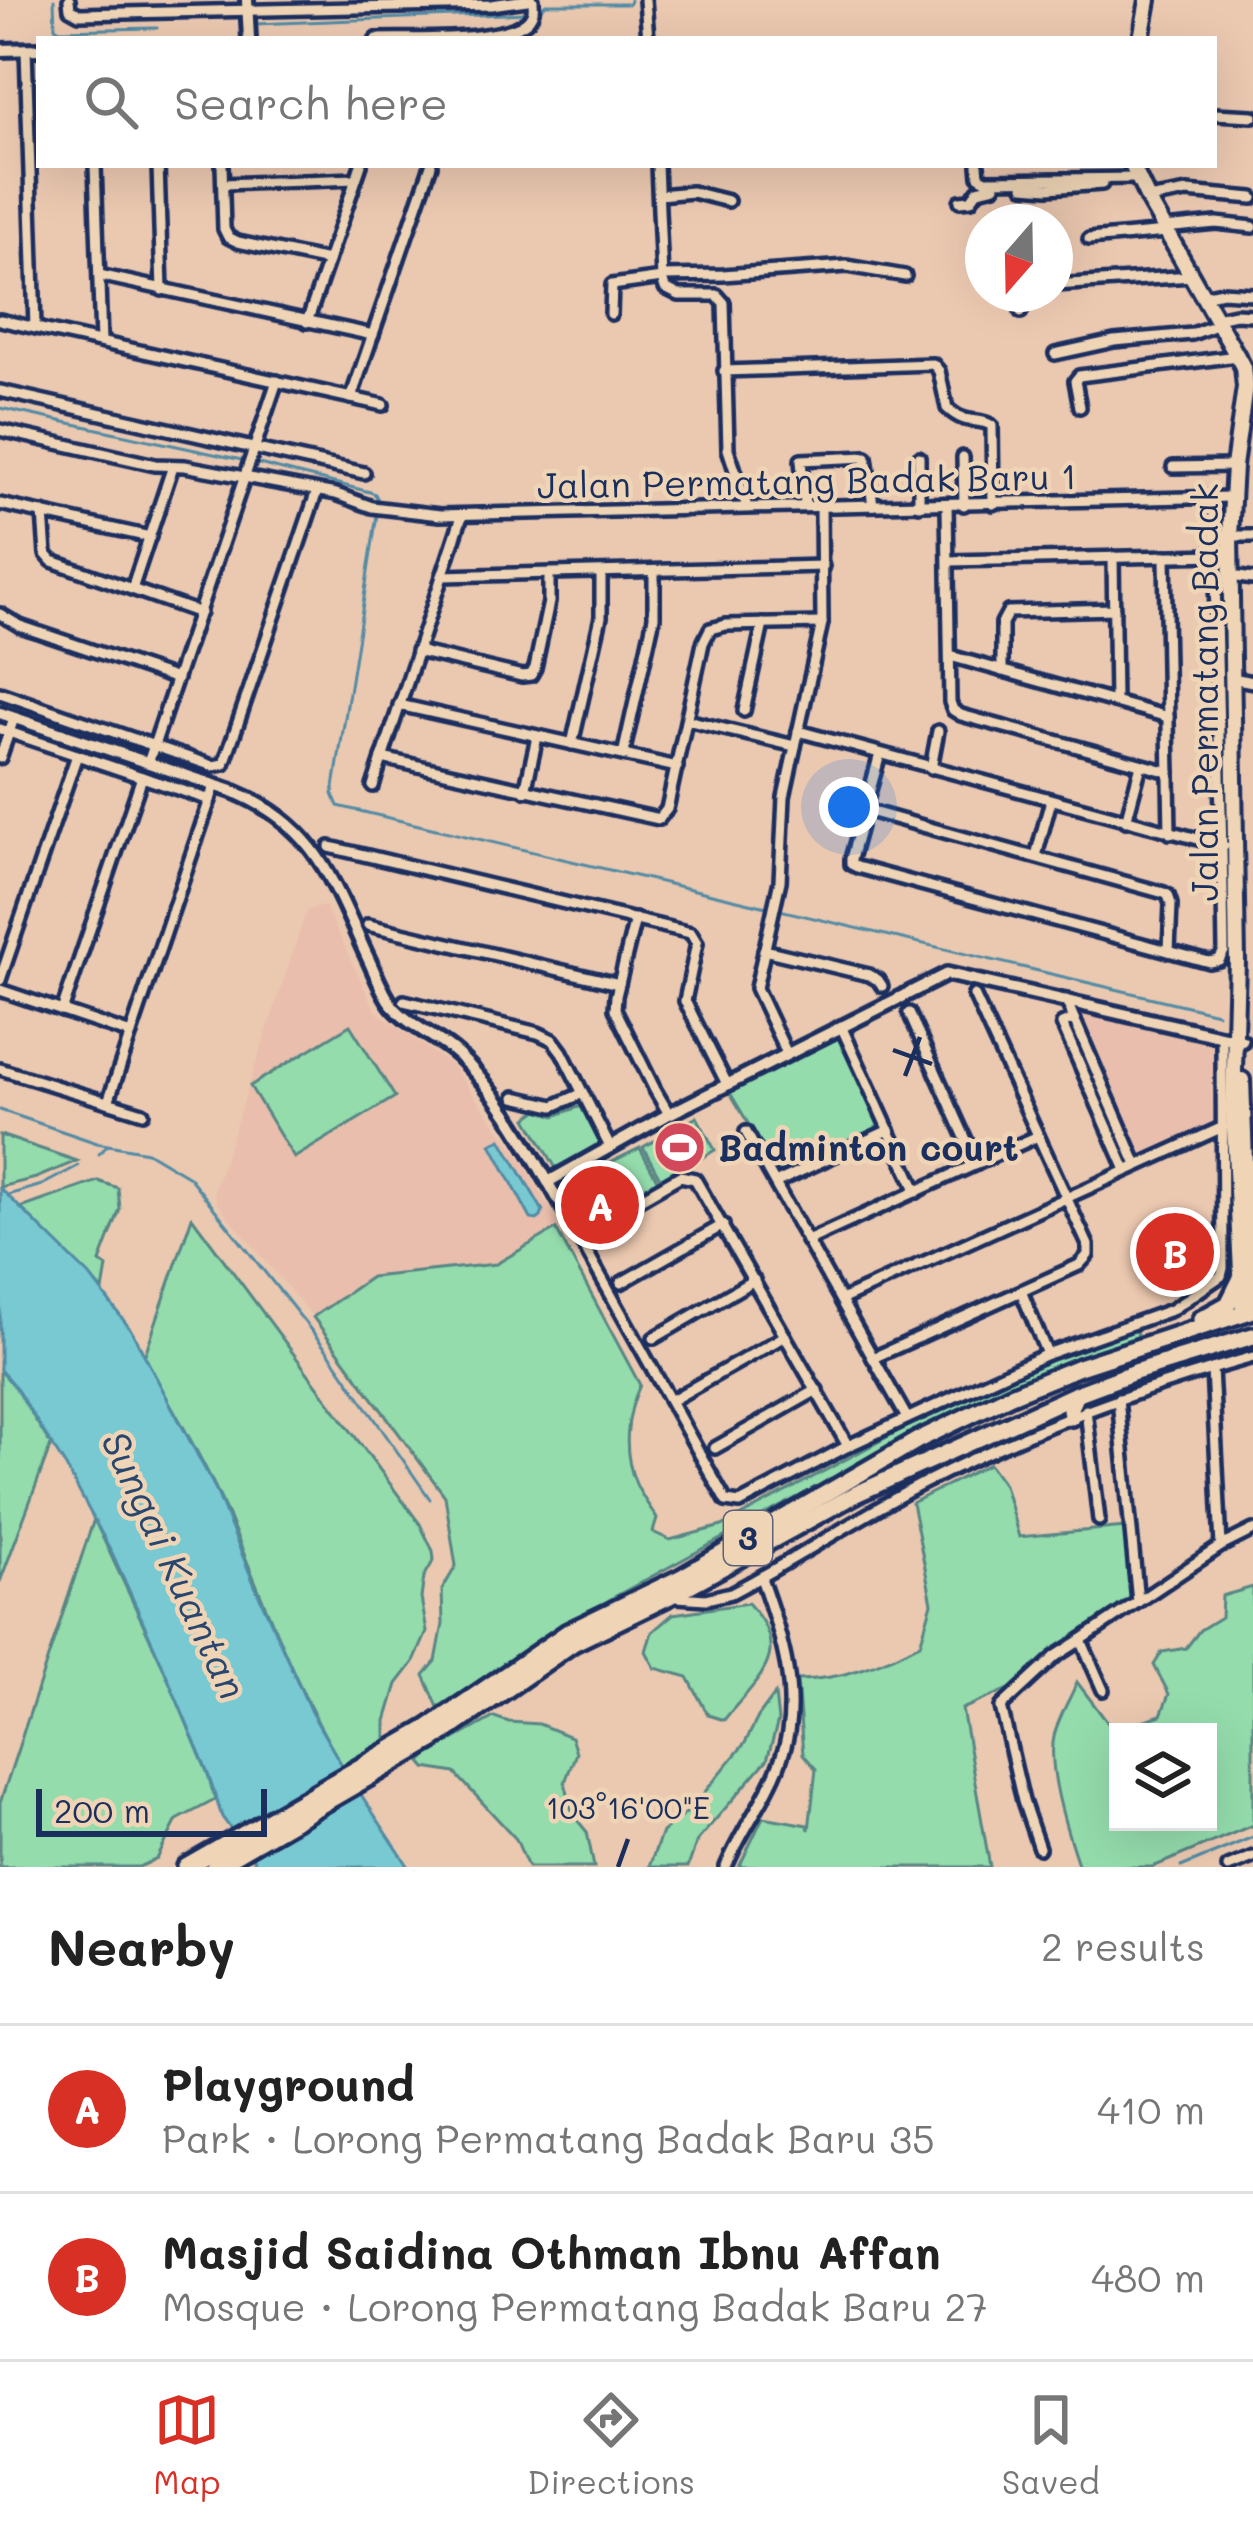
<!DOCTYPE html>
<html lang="en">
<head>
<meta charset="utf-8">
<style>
	body { margin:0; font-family:Mali,sans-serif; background:#f6f6f6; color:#222 }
	.controls { position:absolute; right:36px; bottom:36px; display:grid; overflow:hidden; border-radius:0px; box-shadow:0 12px 48px #0002 }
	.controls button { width:108px; height:108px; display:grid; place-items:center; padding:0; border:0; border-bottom:3px solid #e0e0e0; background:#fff; color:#222; font:60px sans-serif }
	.compass { position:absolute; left:965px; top:204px; width:108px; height:108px; border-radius:50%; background:#fff; box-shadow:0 12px 48px #0002; rotate:200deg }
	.scale { position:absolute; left:36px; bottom:30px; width:231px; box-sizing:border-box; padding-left:12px; border:6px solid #1b2f5e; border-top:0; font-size:33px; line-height:42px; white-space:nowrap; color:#1b2f5e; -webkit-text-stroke:9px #efd5b6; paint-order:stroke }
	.you { position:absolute; left:849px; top:807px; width:42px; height:42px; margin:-30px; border:9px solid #fff; border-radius:50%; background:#1a73e8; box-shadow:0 0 0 18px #1a73e833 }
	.badge { display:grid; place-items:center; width:78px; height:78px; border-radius:50%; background:#d93025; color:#fff; font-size:39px; font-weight:700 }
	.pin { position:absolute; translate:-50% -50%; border:6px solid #fff; box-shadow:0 3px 12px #0006 }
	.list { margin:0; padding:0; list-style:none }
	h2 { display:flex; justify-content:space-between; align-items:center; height:156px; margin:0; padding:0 48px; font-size:51px }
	h2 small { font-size:39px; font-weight:400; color:#767676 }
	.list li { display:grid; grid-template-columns:78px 1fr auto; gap:36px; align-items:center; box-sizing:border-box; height:168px; padding:0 48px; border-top:3px solid #e0e0e0 }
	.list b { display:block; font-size:45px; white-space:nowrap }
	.list p { margin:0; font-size:39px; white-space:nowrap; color:#767676 }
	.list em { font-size:39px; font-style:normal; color:#767676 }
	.icon { flex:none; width:66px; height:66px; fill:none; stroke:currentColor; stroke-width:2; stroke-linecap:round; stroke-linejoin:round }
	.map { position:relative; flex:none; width:1253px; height:1867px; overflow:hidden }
	.search { position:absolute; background:#fff; box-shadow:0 12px 48px #0002; left:36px; right:36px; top:36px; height:132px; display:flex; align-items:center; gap:30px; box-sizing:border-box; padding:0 42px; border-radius:0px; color:#767676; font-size:45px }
	.sheet { height:492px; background:#fff }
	nav { display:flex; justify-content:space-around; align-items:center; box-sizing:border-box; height:168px; border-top:3px solid #e0e0e0; background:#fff; font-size:33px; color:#767676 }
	nav a { display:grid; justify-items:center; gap:6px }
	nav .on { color:#d93025 }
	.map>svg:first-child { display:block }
	.built { fill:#e9beac }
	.green { fill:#94dcac; stroke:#588685; stroke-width:3; fill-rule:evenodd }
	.water { fill:#78c9d2; stroke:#538ba4; stroke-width:3 }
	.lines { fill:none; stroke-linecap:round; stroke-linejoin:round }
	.stream { stroke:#538ba4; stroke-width:3 }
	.minor-casing { stroke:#1b2f5e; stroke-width:18 }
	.tertiary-casing { stroke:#1b2f5e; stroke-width:20 }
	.primary-casing { stroke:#1b2f5e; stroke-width:22 }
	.trunk-casing { stroke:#1b2f5e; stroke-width:24 }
	.minor { stroke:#efd5b6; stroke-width:9 }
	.tertiary { stroke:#efd5b6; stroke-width:10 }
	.primary { stroke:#efd5b6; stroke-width:14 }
	.trunk { stroke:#efd5b6; stroke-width:15 }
	.ticks { fill:none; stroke:#1b2f5e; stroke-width:4.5 }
	.labels { text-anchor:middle; stroke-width:9; stroke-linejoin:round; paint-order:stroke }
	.shield { fill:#efd5b6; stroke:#5b6178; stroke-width:3 }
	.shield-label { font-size:33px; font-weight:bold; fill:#1b2f5e }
	.street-label { font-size:36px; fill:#1b2f5e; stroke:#efd5b6 }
	.poi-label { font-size:36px; font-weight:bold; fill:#1b2f5e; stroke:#efd5b6; text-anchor:start }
	.water-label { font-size:39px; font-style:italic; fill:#29466f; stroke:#efd5b6 }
	.ticks-label { font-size:30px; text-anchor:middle; fill:#1b2f5e; stroke:#efd5b6; stroke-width:9; stroke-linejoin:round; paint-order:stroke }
</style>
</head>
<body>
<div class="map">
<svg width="1253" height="1867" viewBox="0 0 1253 1867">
	<rect width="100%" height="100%" fill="#ebc8b0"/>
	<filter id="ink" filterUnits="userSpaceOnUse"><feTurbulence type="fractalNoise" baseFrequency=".00833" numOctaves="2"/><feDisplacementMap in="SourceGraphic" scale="24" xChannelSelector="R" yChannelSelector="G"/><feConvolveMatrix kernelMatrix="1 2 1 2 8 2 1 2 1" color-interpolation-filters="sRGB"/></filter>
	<g filter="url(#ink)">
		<g class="built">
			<polygon points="325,906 375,1011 452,1066 522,1160 560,1227 496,1264 371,1277 313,1317 217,1203 214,1191 307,910"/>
			<polygon points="1078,1011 1219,1041 1219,1125 1141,1161"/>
		</g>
		<g class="green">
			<polygon points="350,1025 395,1097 294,1158 250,1086"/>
			<polygon points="838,1037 880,1127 777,1172 729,1091"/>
			<polygon points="581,1106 600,1143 557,1170 527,1118 538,1110 555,1116"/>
			<polygon points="697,1117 715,1150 662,1182 643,1147"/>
			<polygon points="0,1135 77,1161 36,1178 0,1187"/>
			<polygon points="640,1148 659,1183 590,1226 566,1184"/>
			<polygon points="98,1181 118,1188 120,1209 100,1262 107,1267 103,1291 21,1208"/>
			<path d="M192,1217L420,1524L433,1551L434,1560L424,1577L421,1598L427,1632L414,1662L397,1684L386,1721V1741L344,1769C294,1687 264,1599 226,1511C203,1458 172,1408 144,1357Z"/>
			<path d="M556,1229L640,1385C626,1416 622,1452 636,1484C641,1496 651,1508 657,1519L653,1532L670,1540L722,1526L904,1428L1047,1360L1135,1329L1139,1338L1083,1357L942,1421L818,1486L614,1597L438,1707L424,1675L436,1661L443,1624L442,1590L456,1566L445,1496L313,1317L371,1277L496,1264Z"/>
			<polygon points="0,1370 15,1387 51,1445 0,1582"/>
			<path d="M989,1464L1004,1485L1019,1537L1126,1527L1133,1601L1033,1679L962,1709L990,1867H739L763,1817L808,1825L809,1830L816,1769L803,1754L797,1680C842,1680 880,1664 920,1644L932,1603L912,1503Z"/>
			<polygon points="94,1519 162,1664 208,1774 215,1800 177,1820 157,1859 139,1867 0,1867 0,1803"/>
			<path d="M1253,1587V1825L1153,1867H1079C1068,1835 1047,1769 1054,1736C1058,1718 1070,1699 1077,1682L1111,1727L1139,1722L1161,1715L1169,1694L1154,1665L1162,1652L1186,1648L1200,1630L1221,1617L1222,1596ZM1118,1732H1208V1822H1118Z"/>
			<path d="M748,1603C795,1654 758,1678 724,1720L708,1715L688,1677L655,1668L646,1651L652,1632L673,1614Z"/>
			<polygon points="775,1694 778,1721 767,1760 697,1841 688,1867 649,1867 662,1832 690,1810 745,1743 758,1717"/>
			<polygon points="494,1717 509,1722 539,1724 571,1737 576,1753 565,1782 573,1815 587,1832 594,1867 528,1867 516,1839 455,1773 426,1768 421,1762 430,1753"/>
		</g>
		<g class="water">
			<polygon points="501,1139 543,1211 541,1217 537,1220 531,1219 491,1144"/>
			<polygon points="0,1188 90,1276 131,1330 215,1488 255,1586 311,1712 344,1769 409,1867 259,1867 222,1817 208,1774 162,1664 113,1555 66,1467 15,1387 0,1370"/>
		</g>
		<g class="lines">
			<g class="stream">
				<polyline points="54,0 55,27 60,30 157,28"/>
				<polyline points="538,11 546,4 629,4 630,0"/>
				<polyline points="255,24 527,13"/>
				<polyline points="0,408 242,460"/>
				<polyline points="259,464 370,492 375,494 379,502 333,794 338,806 1217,1013"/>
				<polyline points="0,1110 97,1143 147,1152 189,1177 330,1354 430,1499"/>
				<polyline points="99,1154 107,1146"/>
				<polyline points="8,1195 42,1185 78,1166"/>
				<polyline points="1181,1867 1253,1837"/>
			</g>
			<defs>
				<g id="minor">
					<polyline points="69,0 70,9 79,14 491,5 527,0"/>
					<polyline points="645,0 648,39"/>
					<path d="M376,39C408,38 509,43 529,19C535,11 533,8 533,0"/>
					<polyline points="26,49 35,327"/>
					<polyline points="1214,114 1253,116"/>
					<polyline points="95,165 101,342"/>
					<polyline points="158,165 162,290"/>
					<polyline points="222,165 224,229 228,237 238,242 328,261"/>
					<polyline points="657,165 662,278 665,288 679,295 717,295 724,303 728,449 747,507"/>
					<polyline points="978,165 979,176 986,180 1137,178"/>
					<polyline points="223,184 356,179"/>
					<polyline points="1024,186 1048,188 1102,184"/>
					<polyline points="659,195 692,192 728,201"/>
					<polyline points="1148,199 1187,192 1253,198"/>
					<polyline points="960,201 971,200 978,190 995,186"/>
					<polyline points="1164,228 1216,223 1253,227"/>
					<polyline points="1089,239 1166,232"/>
					<polyline points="99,275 373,335"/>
					<polyline points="662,276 723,275 847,266 905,276"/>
					<polyline points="1055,285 1192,276"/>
					<polyline points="1020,294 1021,312"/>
					<polyline points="1203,296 1222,292 1253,294"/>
					<polyline points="611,314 612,285 662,278"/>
					<polyline points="1216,318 1235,314 1253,315"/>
					<polyline points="0,320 383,405"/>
					<polyline points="307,322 361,165"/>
					<polyline points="1055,354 1114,341 1192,334 1219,324"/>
					<path d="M724,371L933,364L939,371L947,408C967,427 978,416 992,426L993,504"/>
					<polyline points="0,391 364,473"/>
					<polyline points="351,398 431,165"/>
					<polyline points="1080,407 1075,381 1079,376 1237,356"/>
					<polyline points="0,430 155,465 185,466 336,494 372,507 440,515 1232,497"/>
					<polyline points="963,457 964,505"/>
					<polyline points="1173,467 1234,466"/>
					<polyline points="0,504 150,537"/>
					<polyline points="805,505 801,460 866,457 873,505"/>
					<polyline points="919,505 919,457"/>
					<polyline points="947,505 950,702 953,710 961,715 1169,772"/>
					<polyline points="43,513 46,554 52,561 200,613"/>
					<polyline points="1230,536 1253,536"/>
					<polyline points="1165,556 1170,833"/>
					<polyline points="1113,557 1115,702"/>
					<polyline points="949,561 1219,555"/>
					<polyline points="442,576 823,566"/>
					<polyline points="1231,576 1253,579"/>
					<polyline points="132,589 173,466"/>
					<polyline points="0,614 20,626 177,679"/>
					<polyline points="417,651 522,676 531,675 535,668 549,602 549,575"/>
					<polyline points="950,656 1168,717"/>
					<polyline points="1002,671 1002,623 1008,612 1114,609"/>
					<polyline points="1232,678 1253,682"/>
					<polyline points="0,693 213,766 224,764 317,491"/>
					<polyline points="399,705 677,767"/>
					<polyline points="744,711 763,624"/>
					<polyline points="687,720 795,746"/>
					<polyline points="0,729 210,800"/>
					<polyline points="798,731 1224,846"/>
					<polyline points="572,744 601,617 601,573"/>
					<polyline points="880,754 851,859 851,864 857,867 1209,962 1219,960 1224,951 1223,892 1213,498"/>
					<polyline points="623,755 654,617 654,571"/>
					<polyline points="0,758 14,718"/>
					<polyline points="382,758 659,819 667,809 703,643 710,629 726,625 822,623"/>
					<polyline points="148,763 277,381"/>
					<polyline points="931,768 938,731"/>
					<polyline points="373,786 462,516"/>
					<polyline points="525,791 537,737"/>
					<polyline points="865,810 1164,893 1168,895 1171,904 1169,951"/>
					<polyline points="1126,821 1141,765"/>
					<polyline points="330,847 691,933 697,943 685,1001 727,1084"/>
					<polyline points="1036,856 1051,800"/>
					<polyline points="635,919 616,996 615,1009 655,1090 669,1114"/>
					<polyline points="368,925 619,984"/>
					<polyline points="764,950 869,975 878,980 882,986"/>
					<polyline points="0,980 77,755"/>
					<polyline points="0,990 131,1034"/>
					<polyline points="1066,1000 1137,1165"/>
					<polyline points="404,1001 538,1033 553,1040 562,1052 610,1147"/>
					<polyline points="62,1011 142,777"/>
					<polyline points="909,1013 977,1164"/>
					<polyline points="1074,1019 1062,1024 1126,1170"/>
					<polyline points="841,1026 917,1192"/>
					<polyline points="787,1054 756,988 780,881 784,797 822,623 821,505"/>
					<polyline points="0,1069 143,1113"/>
					<polyline points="515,1097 554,1106 583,1093"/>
					<polyline points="108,1102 215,785"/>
					<polyline points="746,1132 907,1418"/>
					<polyline points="548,1182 726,1501 740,1503 848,1446 1047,1354 1171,1310 1221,1276 1223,1268 1222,1037"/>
					<polyline points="775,1183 889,1130"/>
					<polyline points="579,1234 680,1176 695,1179 848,1446"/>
					<polyline points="807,1241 1038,1136"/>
					<polyline points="621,1283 723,1225"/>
					<polyline points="1021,1291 1047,1354"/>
					<polyline points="841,1300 1223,1127"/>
					<polyline points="654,1338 754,1280"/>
					<polyline points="873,1358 1079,1265 1088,1255 1088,1245 974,995"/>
					<polyline points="1212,1369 1221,1546"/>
					<polyline points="1118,1399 1138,1602"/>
					<polyline points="672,1400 785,1336"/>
					<polyline points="1086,1410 1099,1520"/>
					<polyline points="715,1448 817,1390"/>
					<path d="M677,1597L706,1599L731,1593C797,1559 858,1517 924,1483C1029,1429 1139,1389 1253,1357"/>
					<polyline points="1103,1690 1081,1640 1221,1546 1253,1530"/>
					<polyline points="1039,1848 1023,1801 1001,1707 1056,1656 1081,1640"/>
					<path d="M726,1867C741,1830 768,1797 781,1759C803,1701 781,1633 761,1578"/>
					<polyline points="1228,1867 1253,1857"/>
				</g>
				<g id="tertiary">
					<polyline points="247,0 249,39"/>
					<polyline points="0,50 39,49"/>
					<path d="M0,713L232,791C316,825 332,880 367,956C375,972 381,991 392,1005C409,1026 438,1037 458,1055C496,1090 523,1138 548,1182L669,1114L947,974L1242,1041"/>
				</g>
				<g id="primary">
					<polyline points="1141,39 1148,0"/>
					<polyline points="1132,165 1148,199 1237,356 1243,367 1245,387 1234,466 1230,536 1237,961 1233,1108 1243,1313"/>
					<polyline points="1242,1080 1250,1298"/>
				</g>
				<g id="trunk">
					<polyline points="1249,1260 1253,1270"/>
					<polyline points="1201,1319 1228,1304 1240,1280"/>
					<polyline points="1071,1417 1070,1408 1076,1394"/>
					<polyline points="186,1867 428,1728 568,1632 682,1577 918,1440 1011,1395 1079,1367 1253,1310"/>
					<polyline points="214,1867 435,1739 573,1643 670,1596 856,1494 1076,1394 1135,1372 1253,1336"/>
				</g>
			</defs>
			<use href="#minor" class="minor-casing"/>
			<use href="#tertiary" class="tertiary-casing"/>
			<use href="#primary" class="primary-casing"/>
			<use href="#trunk" class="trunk-casing"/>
			<use href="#minor" class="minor"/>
			<use href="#tertiary" class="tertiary"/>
			<use href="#primary" class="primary"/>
			<use href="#trunk" class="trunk"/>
		</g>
	</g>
	<path class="ticks" d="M893,1050L932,1064M905,1076L920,1037M618,1867L628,1839"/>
	<defs>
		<symbol id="stadium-disc" viewBox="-11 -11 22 22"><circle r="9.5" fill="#d1495b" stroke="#efd5b6"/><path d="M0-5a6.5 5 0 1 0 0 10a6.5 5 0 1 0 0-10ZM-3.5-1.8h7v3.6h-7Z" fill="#fff"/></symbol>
	</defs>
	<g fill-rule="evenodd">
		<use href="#stadium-disc" x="650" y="1118" width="59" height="59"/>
	</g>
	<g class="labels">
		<rect class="shield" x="724" y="1511" width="48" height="54" rx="9"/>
		<g class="shield-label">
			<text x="748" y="1550">3</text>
		</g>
		<g class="street-label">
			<text transform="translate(807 481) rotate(-1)" y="13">Jalan Permatang Badak Baru 1</text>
			<text transform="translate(1205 692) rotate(-90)" y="13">Jalan Permatang Badak</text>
		</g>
		<g class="poi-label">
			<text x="718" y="1161">Badminton court</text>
		</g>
		<g class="water-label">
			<text transform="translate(174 1565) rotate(65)" y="14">Sungai Kuantan</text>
		</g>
	</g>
	<g class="ticks-label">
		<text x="628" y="1819">103°16'00"E</text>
	</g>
</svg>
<div class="controls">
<button><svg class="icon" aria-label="layers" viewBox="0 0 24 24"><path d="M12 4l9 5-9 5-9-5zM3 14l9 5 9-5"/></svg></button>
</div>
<svg class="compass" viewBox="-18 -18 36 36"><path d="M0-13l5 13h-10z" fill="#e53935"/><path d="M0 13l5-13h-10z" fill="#767676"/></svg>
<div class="scale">200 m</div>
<div class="you"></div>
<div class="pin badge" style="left:600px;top:1205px">A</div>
<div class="pin badge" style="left:1175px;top:1252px">B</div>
<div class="search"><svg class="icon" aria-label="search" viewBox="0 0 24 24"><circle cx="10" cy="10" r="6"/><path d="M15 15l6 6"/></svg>Search here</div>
</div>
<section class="sheet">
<h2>Nearby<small>2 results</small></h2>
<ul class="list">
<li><span class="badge">A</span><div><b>Playground</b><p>Park · Lorong Permatang Badak Baru 35</p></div><em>410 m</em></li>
<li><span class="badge">B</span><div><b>Masjid Saidina Othman Ibnu Affan</b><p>Mosque · Lorong Permatang Badak Baru 27</p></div><em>480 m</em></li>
</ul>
</section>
<nav>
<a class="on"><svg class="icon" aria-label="map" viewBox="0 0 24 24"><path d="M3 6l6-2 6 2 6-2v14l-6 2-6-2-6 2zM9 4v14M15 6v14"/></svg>Map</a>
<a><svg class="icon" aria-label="directions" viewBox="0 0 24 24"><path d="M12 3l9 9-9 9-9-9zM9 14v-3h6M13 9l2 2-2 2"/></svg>Directions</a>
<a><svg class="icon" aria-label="saved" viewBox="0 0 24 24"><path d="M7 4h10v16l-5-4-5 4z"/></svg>Saved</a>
</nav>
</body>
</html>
